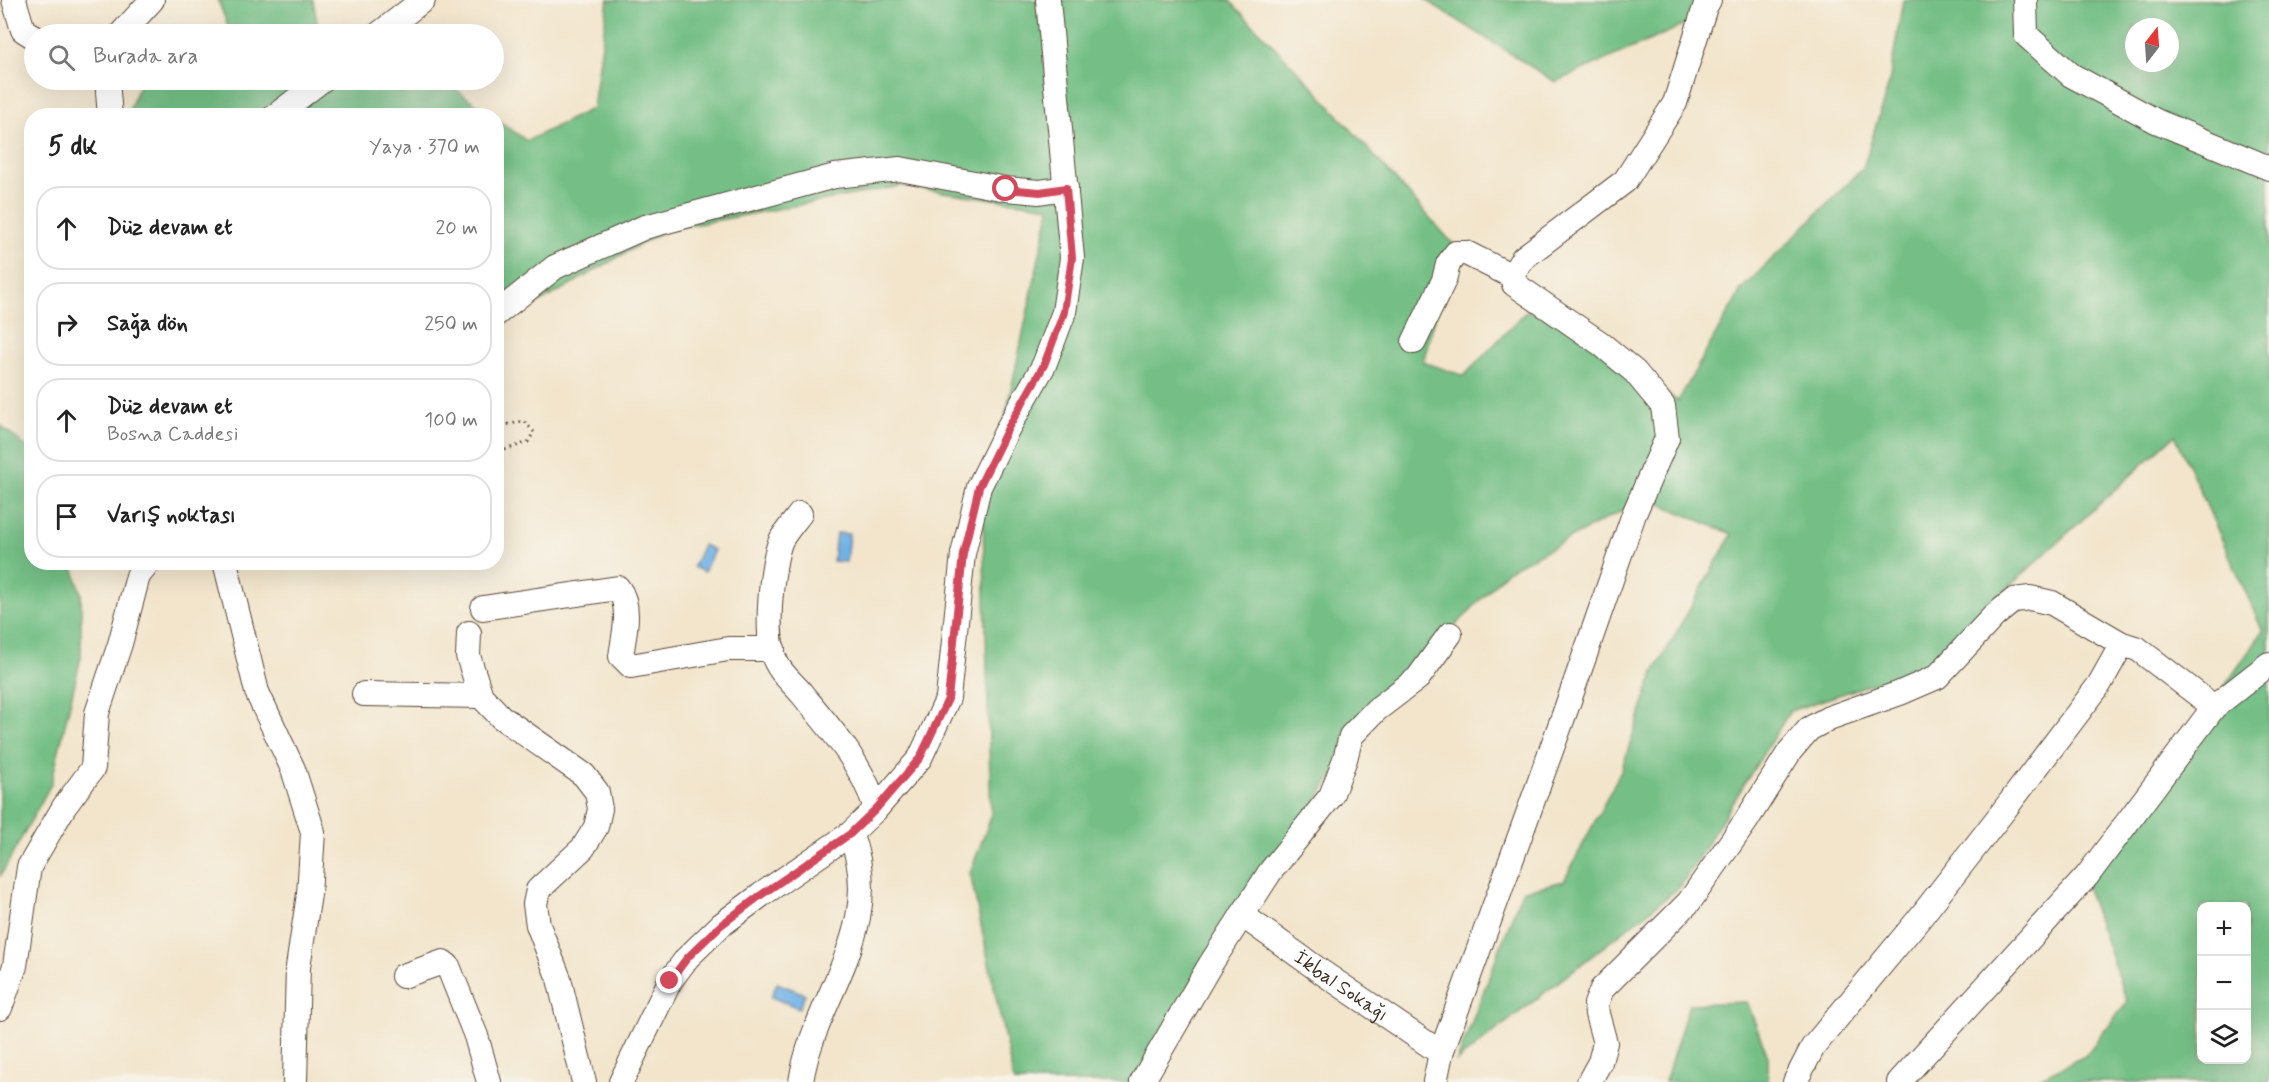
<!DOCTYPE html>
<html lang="tr">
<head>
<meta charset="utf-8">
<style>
	body { margin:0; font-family:Mynerve,sans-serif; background:#f6f6f6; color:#222 }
	.controls { position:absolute; right:18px; bottom:18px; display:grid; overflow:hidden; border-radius:12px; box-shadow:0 6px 24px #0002 }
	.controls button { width:54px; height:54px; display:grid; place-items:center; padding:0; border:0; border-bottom:2px solid #e0e0e0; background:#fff; color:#222; font:30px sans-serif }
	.compass { position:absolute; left:2125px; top:18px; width:54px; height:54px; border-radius:50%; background:#fff; box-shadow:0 6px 24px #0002; rotate:17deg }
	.stop { position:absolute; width:18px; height:18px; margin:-14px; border:4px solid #d1495b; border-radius:50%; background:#fff }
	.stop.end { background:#d1495b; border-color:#fff; box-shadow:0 2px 6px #0008 }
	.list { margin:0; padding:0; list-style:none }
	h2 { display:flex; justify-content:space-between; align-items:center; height:78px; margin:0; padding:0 24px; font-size:26px }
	h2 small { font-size:20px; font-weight:400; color:#767676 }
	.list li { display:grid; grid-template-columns:39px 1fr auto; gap:18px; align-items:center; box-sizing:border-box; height:84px; margin:0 12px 12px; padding:0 12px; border:2px solid #e0e0e0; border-radius:24px }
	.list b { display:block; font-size:22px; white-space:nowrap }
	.list p { margin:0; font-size:20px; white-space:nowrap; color:#767676 }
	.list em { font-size:20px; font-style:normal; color:#767676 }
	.icon { flex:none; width:33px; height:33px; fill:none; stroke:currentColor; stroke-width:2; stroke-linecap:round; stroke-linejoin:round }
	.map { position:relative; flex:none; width:2269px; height:1082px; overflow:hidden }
	.search { position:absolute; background:#fff; box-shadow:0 6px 24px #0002; left:24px; top:24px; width:480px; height:66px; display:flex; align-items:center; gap:15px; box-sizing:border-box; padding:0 21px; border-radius:33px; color:#767676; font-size:22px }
	.panel { position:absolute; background:#fff; box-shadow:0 6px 24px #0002; left:24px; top:108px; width:480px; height:462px; border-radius:24px }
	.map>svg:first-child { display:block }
	.forest { fill:#74bf86; stroke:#587452; stroke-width:1.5; fill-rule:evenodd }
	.water { fill:#70b2e5; stroke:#566e82; stroke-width:1.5 }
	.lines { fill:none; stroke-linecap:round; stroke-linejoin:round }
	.minor-casing { stroke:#564638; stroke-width:26 }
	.path { stroke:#564638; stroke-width:3; stroke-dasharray:1.5 4.5; stroke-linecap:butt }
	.minor { stroke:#fff; stroke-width:24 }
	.route { stroke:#d1495b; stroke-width:8 }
	.labels { text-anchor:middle; stroke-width:5; stroke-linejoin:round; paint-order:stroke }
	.street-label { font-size:20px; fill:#3b2a1e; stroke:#f7f3e8 }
</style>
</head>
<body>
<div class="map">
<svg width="2269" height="1082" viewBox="0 0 2269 1082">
	<rect width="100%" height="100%" fill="#f7f3e8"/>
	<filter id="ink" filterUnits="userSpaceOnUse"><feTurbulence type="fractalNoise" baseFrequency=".0167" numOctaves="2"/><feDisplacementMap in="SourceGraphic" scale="12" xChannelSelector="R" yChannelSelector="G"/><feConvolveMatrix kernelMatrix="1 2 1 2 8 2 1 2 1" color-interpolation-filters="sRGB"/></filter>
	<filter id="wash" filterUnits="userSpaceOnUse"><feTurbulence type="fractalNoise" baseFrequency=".008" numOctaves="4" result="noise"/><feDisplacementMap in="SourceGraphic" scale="24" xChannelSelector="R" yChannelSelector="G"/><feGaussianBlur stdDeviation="1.35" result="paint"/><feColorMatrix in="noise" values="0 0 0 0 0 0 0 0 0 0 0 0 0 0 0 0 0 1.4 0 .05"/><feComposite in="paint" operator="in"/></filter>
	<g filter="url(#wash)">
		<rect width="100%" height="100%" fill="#f2e5cc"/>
		<g class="forest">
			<polygon points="218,0 313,0 319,34 218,34 229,29"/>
			<path d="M608,0H1229L1314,88L1454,245L1423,362L1464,376L1538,299L1678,401L1741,290L1863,168L1889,83L1903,0H2269V1082H2031L2085,1056L2127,1002L2086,886L2263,631L2175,435L1920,668L1790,711L1680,887L1457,1061L1522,891L1564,881L1621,771L1654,672L1732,534L1646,498L1507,571L1368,719L1141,1082H1014L970,873L991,817L983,521L1050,207L901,186L665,230L497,327L496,119L527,141L593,108ZM2134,27H2170V63H2134ZM2202,906H2246V1060H2202Z"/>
			<polygon points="1426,0 1714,0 1705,16 1555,82"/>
			<polygon points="141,80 442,80 492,115 127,116"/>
			<polygon points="0,425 31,451 32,562 72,563 81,593 81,657 51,784 0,877"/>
			<polygon points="1747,1002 1768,1057 1768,1082 1665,1082 1689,1004"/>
		</g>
		<g class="water">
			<polygon points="836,533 849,534 846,562 833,561"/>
			<polygon points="703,545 714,550 704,572 693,567"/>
			<polygon points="777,983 805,994 799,1008 771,997"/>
		</g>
	</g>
	<g filter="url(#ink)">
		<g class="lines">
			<defs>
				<g id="minor">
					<polyline points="14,0 23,30 34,37"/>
					<polyline points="2025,0 2026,35 2071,75 2156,121 2269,168"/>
					<polyline points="121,34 152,0"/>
					<polyline points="379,34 423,0"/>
					<polyline points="107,80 110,116"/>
					<polyline points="275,116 322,80"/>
					<polyline points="496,314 555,267 645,227 835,176 900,169 1006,189 1039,192 1066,188"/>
					<polyline points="1414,342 1444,280 1448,264 1456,253 1466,253 1512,276"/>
					<path d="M800,514C794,522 786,531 781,540C771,564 764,639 776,662C781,674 794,684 802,694C831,729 863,765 876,809"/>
					<polyline points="225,562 257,692 293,769 313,832 309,894 298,967 295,1082"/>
					<path d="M483,608L618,588C632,606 624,635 621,656L631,666L728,649H773"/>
					<polyline points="469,633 468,656 481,696 501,717 584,775 597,792 600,809 596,827 583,848 538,890 535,904 538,925 559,979 584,1082"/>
					<polyline points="364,694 481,696"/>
					<path id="s1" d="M1242,915L1323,973L1441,1053"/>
					<polyline points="403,976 443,962 448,966 476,1036 489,1082"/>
					<polyline points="0,1008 15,966 29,867 64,807 93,768 97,713 120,644 138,576 149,562"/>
					<polyline points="621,1082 670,981 687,958 721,925 761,895 850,834 876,809 920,758 948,698 963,554 979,487 1008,428 1044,365 1064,312 1072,258 1048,0"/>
					<path d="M801,1082C813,998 889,927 850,834"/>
					<polyline points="1142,1082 1210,965 1270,872 1331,796 1345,759 1351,736 1376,710 1418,678 1450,634"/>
					<polyline points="1435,1082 1441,1053 1565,712 1634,514 1667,438 1663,406 1635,372 1600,343 1514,284 1512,276 1523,258 1625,181 1675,103 1705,7 1709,0"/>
					<polyline points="1589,1082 1600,1062 1605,1043 1597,1014 1596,1004 1602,989 1689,902 1746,821 1790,751 1809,729 1829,718 1900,693 1937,677 1994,616 2014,600 2030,598 2052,603 2122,644 2138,649 2214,707"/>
					<polyline points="1795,1082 1813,1047 1919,919 2005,809 2099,685 2122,644"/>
					<polyline points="1899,1082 2087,876 2214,707 2269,664"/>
				</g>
			</defs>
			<use href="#minor" class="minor-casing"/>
			<polyline class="path" points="496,427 524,421 534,432 528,442 496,453"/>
			<use href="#minor" class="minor"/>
		</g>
	</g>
	<g class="lines" filter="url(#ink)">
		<polyline class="route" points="670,981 687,958 721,925 761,895 850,834 876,809 920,758 948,699 963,554 979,487 1008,428 1044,365 1064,312 1072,258 1066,188 1040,192 1006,189"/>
	</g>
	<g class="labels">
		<g class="street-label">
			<text dy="7" stroke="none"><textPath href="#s1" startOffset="122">İkbal Sokağı</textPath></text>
		</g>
	</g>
</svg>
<div class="controls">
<button>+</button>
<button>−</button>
<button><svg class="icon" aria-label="layers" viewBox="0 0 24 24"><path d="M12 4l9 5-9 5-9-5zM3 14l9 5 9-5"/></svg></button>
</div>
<svg class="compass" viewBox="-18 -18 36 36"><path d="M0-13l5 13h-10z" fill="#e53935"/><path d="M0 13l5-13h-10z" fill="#767676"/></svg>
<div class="stop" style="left:1006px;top:189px"></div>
<div class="stop end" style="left:670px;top:981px"></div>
<div class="search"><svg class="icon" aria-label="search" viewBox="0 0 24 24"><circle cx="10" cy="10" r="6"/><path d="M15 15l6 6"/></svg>Burada ara</div>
<section class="panel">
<h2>5 dk<small>Yaya · 370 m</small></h2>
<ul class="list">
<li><svg class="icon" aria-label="ahead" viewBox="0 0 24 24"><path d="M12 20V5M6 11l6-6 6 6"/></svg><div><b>Düz devam et</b></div><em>20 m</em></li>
<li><svg class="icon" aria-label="right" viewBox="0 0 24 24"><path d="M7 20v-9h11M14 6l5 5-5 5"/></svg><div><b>Sağa dön</b></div><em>250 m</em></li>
<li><svg class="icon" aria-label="ahead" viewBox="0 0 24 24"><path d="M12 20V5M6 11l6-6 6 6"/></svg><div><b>Düz devam et</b><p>Bosna Caddesi</p></div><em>100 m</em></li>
<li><svg class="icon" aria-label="arrive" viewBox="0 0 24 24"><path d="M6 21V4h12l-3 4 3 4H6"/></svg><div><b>Varış noktası</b></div></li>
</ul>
</section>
</div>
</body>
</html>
